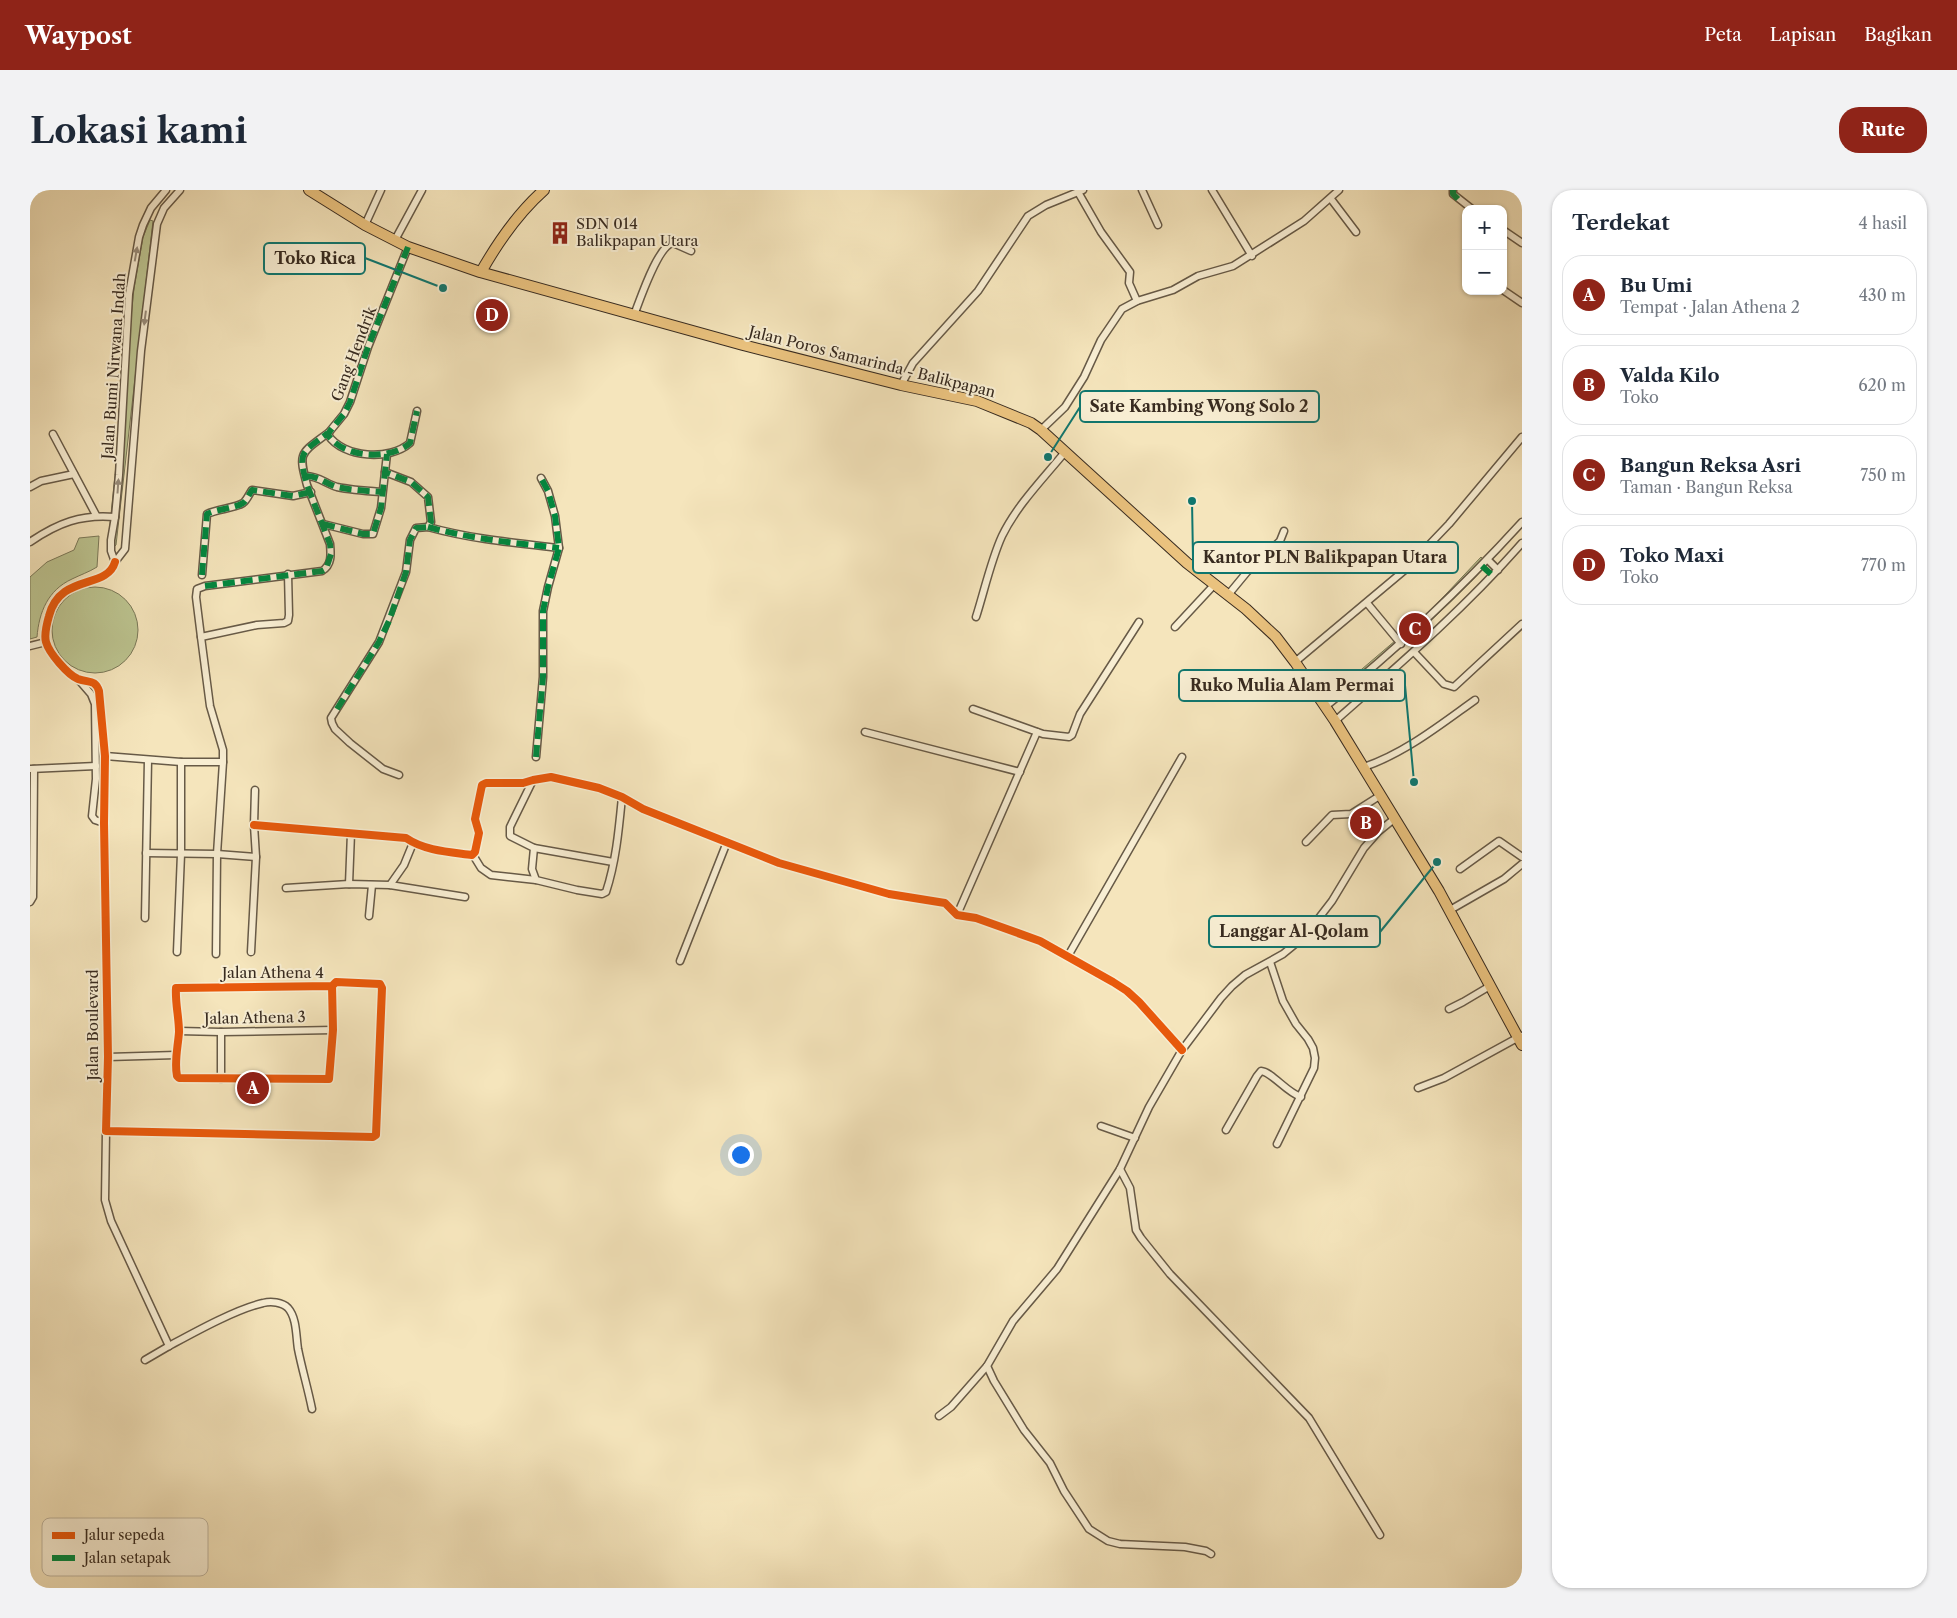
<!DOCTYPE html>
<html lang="id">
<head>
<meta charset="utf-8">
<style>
	body { margin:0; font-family:"Libre Caslon Text",serif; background:#f2f2f3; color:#1f2937 }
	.controls { position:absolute; right:15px; top:15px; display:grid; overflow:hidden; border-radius:10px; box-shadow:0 1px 4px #0004 }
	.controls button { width:45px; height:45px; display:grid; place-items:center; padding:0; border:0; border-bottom:1px solid #e0e1e3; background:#fff; color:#1f2937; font:25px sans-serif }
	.you { position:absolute; left:710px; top:964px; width:18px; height:18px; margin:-12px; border:4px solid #fff; border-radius:50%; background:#1a73e8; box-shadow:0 0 0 8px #1a73e833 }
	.badge { display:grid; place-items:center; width:32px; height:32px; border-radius:50%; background:#8f2418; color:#fff; font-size:16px; font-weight:700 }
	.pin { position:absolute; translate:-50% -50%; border:2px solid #fff; box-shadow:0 1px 5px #0006 }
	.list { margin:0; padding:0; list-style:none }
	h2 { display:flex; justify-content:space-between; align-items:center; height:65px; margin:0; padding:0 20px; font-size:21px }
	h2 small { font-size:16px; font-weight:400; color:#747a83 }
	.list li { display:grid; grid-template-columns:32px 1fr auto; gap:15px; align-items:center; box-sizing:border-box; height:80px; margin:0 10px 10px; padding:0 10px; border:1px solid #e0e1e3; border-radius:20px }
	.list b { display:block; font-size:19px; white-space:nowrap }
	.list p { margin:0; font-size:16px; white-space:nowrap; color:#747a83 }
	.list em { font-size:16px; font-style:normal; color:#747a83 }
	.map { position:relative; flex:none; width:1492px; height:1398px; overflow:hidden; border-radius:20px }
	header { display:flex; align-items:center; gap:30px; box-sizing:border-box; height:70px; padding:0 25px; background:#8f2418; color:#fff }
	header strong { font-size:24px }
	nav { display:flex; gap:28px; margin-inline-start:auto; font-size:18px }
	.intro { display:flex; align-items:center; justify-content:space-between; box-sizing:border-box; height:120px; padding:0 30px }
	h1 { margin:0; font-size:35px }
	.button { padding:12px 22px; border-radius:20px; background:#8f2418; color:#fff; font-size:18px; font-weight:700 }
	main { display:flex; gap:30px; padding:0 30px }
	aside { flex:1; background:#fff; border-radius:20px; box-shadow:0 1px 4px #0004 }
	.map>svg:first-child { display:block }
	.green { fill:#bcc490; stroke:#7a7858 }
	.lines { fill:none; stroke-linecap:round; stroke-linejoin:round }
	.minor-casing { stroke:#675a47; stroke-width:9 }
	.primary-casing { stroke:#382b20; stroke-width:12 }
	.trunk-casing { stroke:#382b20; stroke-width:12 }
	.minor { stroke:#f8eed3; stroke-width:6 }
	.primary { stroke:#eac27e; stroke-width:10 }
	.trunk { stroke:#eac27e; stroke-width:10 }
	.quiet { stroke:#00873e; stroke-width:6; stroke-dasharray:12 6; stroke-linecap:butt }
	.cycleway-casing { stroke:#f8eed3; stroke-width:11 }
	.cycleway { stroke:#e8590c; stroke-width:8 }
	.oneway { fill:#988c7a }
	.labels { text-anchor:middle; stroke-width:4; stroke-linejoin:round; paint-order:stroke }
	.poi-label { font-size:15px; fill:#382b20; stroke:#f8eed3; text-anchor:start }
	.street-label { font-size:15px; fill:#382b20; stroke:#f8eed3 }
	.key { fill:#f8eed3; stroke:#beb49d; stroke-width:1 }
	.key-label { font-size:14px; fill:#382b20 }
	.leader { fill:none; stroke:#0f766e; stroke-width:2 }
	.callout-dot { fill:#0f766e; stroke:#f8eed3; stroke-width:2 }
	.callout { fill:#f8eed3; stroke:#0f766e; stroke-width:2 }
	.callout-label { font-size:16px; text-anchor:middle; font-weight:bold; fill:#382b20 }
</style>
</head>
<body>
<header>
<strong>Waypost</strong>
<nav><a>Peta</a><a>Lapisan</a><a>Bagikan</a></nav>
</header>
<div class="intro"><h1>Lokasi kami</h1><a class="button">Rute</a></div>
<main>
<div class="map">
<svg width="1492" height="1398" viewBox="0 0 1492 1398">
	<rect width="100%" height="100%" fill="#f5e5bc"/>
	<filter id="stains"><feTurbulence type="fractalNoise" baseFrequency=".004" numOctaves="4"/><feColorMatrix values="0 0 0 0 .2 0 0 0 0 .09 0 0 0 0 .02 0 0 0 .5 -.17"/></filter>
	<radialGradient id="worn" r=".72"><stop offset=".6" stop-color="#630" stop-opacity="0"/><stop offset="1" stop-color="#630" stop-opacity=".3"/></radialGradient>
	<g class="green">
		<polygon points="120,30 123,31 86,355 81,360 78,354 104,98 113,47"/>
		<path d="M69,346L67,377C59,382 50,385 42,389C18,400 9,422 7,447L0,449V387L17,372L44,360L49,348Z"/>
		<path d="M1451,367L1458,374C1412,423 1361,467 1310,510L1305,502L1400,421Z"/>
		<circle cx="65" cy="440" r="43"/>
	</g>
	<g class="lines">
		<defs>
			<g id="minor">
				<polyline points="136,0 121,18 113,35 109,47 99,104 89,285 85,327 81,350 81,361 85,372 95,359 111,161 127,34 134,18 150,0"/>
				<polyline points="1112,0 1128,35"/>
				<polyline points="1182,0 1222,66"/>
				<polyline points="1423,0 1423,4 1442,19"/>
				<polyline points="1048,2 1071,42 1100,82 1099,93 1107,111"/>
				<polyline points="1301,9 1326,42"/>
				<polyline points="335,35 351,0"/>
				<polyline points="1473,40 1492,53"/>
				<polyline points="365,50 392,0"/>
				<path d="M378,57L338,157L320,212L314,224L300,241L298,245C313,268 360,271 380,253L387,221"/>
				<polyline points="1473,100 1492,113"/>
				<path d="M604,125C610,110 628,55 643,53L661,61"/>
				<polyline points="871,195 883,173 948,101 998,26 1016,15 1053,0"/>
				<polyline points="1011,240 1035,217 1054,187 1071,150 1092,119 1107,111 1143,100 1168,86 1203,76 1274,31 1309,0"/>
				<polyline points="23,244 66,325"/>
				<polyline points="355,282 381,292 398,307 401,332 398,337 386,338 380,350 376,382 349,452 301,528 302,533 305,539 320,553 353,579 369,585"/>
				<path d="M276,286C289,286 296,294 307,297C321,300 337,301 352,302"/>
				<polyline points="0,297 11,291 44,284"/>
				<polyline points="293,334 333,344 343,344 351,318 357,264"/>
				<path d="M398,337C441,349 485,353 529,358"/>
				<path d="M0,352C28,333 51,324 85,327"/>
				<polyline points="1458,370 1468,380"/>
				<path d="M85,372C77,400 30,383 19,426C17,433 14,445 16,452C19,463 38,485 48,489C59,493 65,489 69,501L75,566L74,633L78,867L76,941L343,947L346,945L352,798L350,794L306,792L302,796L146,798C145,813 149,827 149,842C148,857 144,871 147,886L149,888L299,889L303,840L302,796"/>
				<path d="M172,385L177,324C187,319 206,318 213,313C217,310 219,304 222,300L263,306L281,302"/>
				<polyline points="1198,405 1217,382 1250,351 1254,341"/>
				<polyline points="1337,413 1371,454"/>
				<path d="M946,427C954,402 961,370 972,346C987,315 1013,289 1035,262"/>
				<polyline points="1145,437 1184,395"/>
				<path d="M171,447L166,407L167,399L175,396L292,381C302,375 301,364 300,354L277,295C268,262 270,264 298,243"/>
				<polyline points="0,456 16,452"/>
				<polyline points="1384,462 1414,494 1424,497 1492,434"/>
				<polyline points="1265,472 1376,379 1419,334 1492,247"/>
				<polyline points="48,489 61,504 65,514 66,589 62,626 65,630 74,633"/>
				<path d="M1295,517C1366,460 1431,399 1492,332"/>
				<polyline points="943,519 1013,544 1039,547 1042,545 1050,524 1109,432"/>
				<path d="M1305,531C1370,474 1435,418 1492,353"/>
				<polyline points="835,542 990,582"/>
				<polyline points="75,566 151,572 193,572"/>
				<polyline points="506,567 513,487 513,421 518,397 529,358 525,326 518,301 511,288"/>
				<path d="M1334,577C1375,563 1410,535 1445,510"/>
				<polyline points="0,579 66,576"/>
				<path d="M503,590L480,637V646L504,658L502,679L506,690L547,700L572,704L576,702C586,672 589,638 592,607"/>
				<path d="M224,635L376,648C395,661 420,662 442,665L445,662L449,643L445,629L452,595L456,593H493L503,590L521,587L569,598L592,607L613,619L749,673L859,704L915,713L927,725L946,728L1010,751L1083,792L1097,801L1109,812L1152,860"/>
				<polyline points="1276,652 1302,625 1321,624 1351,605"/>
				<polyline points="504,658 583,672"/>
				<polyline points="116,663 187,664 226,667"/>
				<polyline points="443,665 451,678 461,685 506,690"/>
				<polyline points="1430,679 1469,651 1492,667"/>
				<polyline points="319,694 321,643"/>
				<polyline points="360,695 374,675 383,653"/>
				<polyline points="256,698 319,694 360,695 435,707"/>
				<polyline points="0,712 3,707 4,579"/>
				<polyline points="1420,720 1474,689 1492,674"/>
				<polyline points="927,725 1007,542"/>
				<polyline points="339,726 342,695"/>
				<polyline points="115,728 118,570"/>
				<polyline points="147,762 151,664 151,572"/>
				<polyline points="221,762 226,667 224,635 225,600"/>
				<polyline points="186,764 187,664 193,572 193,560 180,516 171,447 227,435 254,433 258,431 259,425 258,384"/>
				<polyline points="1038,766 1152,567"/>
				<polyline points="650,771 697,652"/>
				<polyline points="1240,772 1253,811 1266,834 1278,849 1283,858 1285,868 1284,878 1247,954"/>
				<polyline points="1419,819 1433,812 1460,796"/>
				<polyline points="149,841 191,842 303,840"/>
				<polyline points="191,842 191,889"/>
				<polyline points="78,867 146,865"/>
				<polyline points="1388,898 1414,888 1491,846"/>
				<polyline points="1071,936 1105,948"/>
				<path d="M1196,940L1227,886L1231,881C1242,882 1256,902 1271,907"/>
				<polyline points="76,941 75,1010 81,1031 139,1156 115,1170"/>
				<polyline points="1090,979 1100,998 1106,1040 1111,1048 1140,1084 1279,1228 1350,1345"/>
				<path d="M139,1156C163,1143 206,1119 233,1113C241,1111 252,1112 258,1118C267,1128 266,1147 268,1159C272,1179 278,1199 282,1219"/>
				<polyline points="957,1176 964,1191 994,1240 1020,1273 1034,1301 1059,1339 1078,1351 1090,1354 1155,1357 1176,1361 1181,1364"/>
				<polyline points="909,1226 921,1217 957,1176 983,1131 1027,1079 1090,979 1119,917 1152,860 1191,808 1202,796 1215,785 1253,764 1275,746 1302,711 1334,658 1348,642 1364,629"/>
			</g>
			<path id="primary" d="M451,82C468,52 488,23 514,0"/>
			<polyline id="trunk" points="279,0 335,35 378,57 450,82 713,155 871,195 947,211 1001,233 1011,240 1157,373 1216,419 1246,447 1265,472 1305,531 1409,701 1492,855"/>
		</defs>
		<use href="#minor" class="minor-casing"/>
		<use href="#primary" class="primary-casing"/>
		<use href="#trunk" class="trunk-casing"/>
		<use href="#minor" class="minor"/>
		<use href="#primary" class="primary"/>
		<use href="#trunk" class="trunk"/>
		<g class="quiet">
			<polyline points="1423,0 1423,4 1428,9"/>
			<path d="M378,57L338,157L320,212L314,224L300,241L298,245C313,268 360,271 380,253L387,221"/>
			<path d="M276,286C289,286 296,294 307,297C321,300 337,301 352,302"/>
			<polyline points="293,334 333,344 343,344 351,318 357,264"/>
			<path d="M398,337C441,349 485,353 529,358"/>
			<polyline points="1452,376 1463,386"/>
			<path d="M172,385L177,324C187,319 206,318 213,313C217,310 219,304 222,300L263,306L281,302"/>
			<path d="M175,396L292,381L296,379L301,364L300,354L277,295C268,262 270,264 298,243"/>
			<polyline points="307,519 349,452 359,431 376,382 380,350 386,338 398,337 401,332 398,307 381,292 355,282"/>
			<polyline points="506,567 513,487 513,421 518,397 529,358 525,326 518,301 511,288"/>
		</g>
		<defs>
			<g id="cycleway">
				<path d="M85,372C77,400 30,383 19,426C17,433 14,445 16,452C19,463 38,485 48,489C59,493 65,489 69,501L75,566L74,633L78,867L76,941L343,947L346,945L352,798L350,794L306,792L302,796L146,798C145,813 149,827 149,842C148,857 144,871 147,886L149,888L299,889L303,840L302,796"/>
				<path d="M224,635L376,648C395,661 420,662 442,665L445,662L449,643L445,629L452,595L456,593H493L503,590L521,587L569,598L592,607L613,619L749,673L859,704L915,713L927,725L946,728L1010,751L1083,792L1097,801L1109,812L1152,860"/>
			</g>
		</defs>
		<use href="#cycleway" class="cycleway-casing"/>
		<use href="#cycleway" class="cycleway"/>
	</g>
	<defs><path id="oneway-solid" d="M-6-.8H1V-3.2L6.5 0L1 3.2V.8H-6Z" transform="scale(1.25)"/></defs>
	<g class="oneway">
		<use href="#oneway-solid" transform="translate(106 64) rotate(-80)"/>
		<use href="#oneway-solid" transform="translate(115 128) rotate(97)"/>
		<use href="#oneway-solid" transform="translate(88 296) rotate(-86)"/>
	</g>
	<defs>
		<symbol id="building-bare" viewBox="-9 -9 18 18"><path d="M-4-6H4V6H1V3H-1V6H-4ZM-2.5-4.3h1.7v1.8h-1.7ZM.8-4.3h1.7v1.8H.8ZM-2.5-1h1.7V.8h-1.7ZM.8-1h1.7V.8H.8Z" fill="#8f2418" stroke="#f8eed3" stroke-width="2.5" paint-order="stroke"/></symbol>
	</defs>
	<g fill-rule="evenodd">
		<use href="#building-bare" x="514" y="27" width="32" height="32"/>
	</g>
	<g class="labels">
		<g class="poi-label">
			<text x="546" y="39">SDN 014<tspan x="546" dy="17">Balikpapan Utara</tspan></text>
		</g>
		<g class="street-label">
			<text transform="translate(324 164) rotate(-69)" y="5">Gang Hendrik</text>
			<text transform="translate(842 172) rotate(14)" y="5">Jalan Poros Samarinda - Balikpapan</text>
			<text transform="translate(84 176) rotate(-86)" y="5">Jalan Bumi Nirwana Indah</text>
			<text x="243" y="788">Jalan Athena 4</text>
			<text transform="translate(225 828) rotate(-1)" y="5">Jalan Athena 3</text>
			<text transform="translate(63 835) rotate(-90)" y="5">Jalan Boulevard</text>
		</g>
	</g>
	<rect x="12" y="1328" width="166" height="58" rx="8" class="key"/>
	<rect x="22" y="1342" width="23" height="7" fill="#e8590c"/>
	<rect x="22" y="1365" width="23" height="6" fill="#00873e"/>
	<g class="key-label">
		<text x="54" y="1350">Jalur sepeda</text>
		<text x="54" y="1373">Jalan setapak</text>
	</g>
	<path class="leader" d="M413 98L335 68M1018 267L1050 217M1162 311L1163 368M1384 592L1375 495M1407 672L1350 742"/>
	<g class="callout-dot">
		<circle cx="413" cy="98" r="5"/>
		<circle cx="1018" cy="267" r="5"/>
		<circle cx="1162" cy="311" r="5"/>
		<circle cx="1384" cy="592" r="5"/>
		<circle cx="1407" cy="672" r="5"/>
	</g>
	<g class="callout">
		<rect x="234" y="53" width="101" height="31" rx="5"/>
		<rect x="1050" y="201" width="239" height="31" rx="5"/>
		<rect x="1163" y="352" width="265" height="31" rx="5"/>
		<rect x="1149" y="480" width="226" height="31" rx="5"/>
		<rect x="1179" y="726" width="171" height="31" rx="5"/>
	</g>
	<g class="callout-label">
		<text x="285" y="74">Toko Rica</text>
		<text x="1169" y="222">Sate Kambing Wong Solo 2</text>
		<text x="1295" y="373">Kantor PLN Balikpapan Utara</text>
		<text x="1262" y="501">Ruko Mulia Alam Permai</text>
		<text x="1264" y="747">Langgar Al-Qolam</text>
	</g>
	<rect width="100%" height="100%" filter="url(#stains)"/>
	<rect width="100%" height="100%" fill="url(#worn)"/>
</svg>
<div class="controls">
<button>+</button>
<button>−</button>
</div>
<div class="you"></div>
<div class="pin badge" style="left:223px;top:898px">A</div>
<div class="pin badge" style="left:1336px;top:633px">B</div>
<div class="pin badge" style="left:1385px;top:439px">C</div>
<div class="pin badge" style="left:462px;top:125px">D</div>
</div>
<aside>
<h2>Terdekat<small>4 hasil</small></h2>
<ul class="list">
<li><span class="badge">A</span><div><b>Bu Umi</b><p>Tempat · Jalan Athena 2</p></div><em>430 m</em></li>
<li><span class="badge">B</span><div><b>Valda Kilo</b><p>Toko</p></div><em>620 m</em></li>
<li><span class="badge">C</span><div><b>Bangun Reksa Asri</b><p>Taman · Bangun Reksa</p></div><em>750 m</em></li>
<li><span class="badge">D</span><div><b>Toko Maxi</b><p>Toko</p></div><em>770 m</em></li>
</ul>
</aside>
</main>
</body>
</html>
